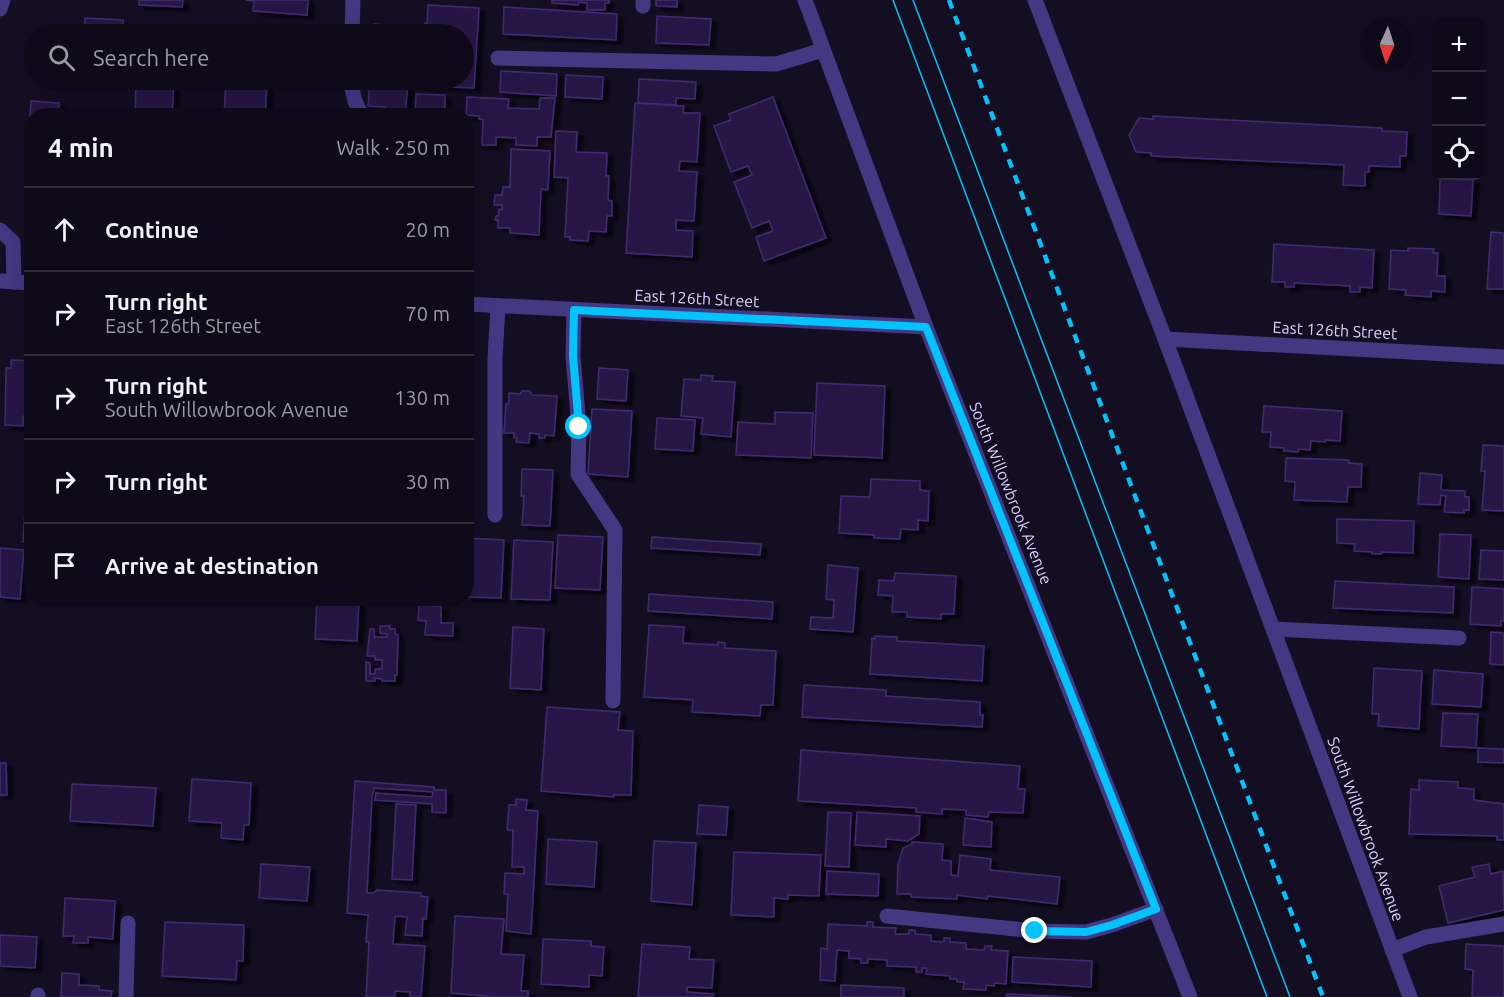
<!DOCTYPE html>
<html lang="en">
<head>
<meta charset="utf-8">
<style>
	body { margin:0; font-family:Ubuntu,sans-serif; background:#181323; color:#f1f3f6 }
	.controls { position:absolute; right:18px; top:18px; display:grid; overflow:hidden; border-radius:12px; box-shadow:0 6px 24px #0002 }
	.controls button { width:54px; height:54px; display:grid; place-items:center; padding:0; border:0; border-bottom:2px solid #2f2b39; background:#0f0a1a; color:#f1f3f6; font:30px sans-serif }
	.compass { position:absolute; left:1360px; top:18px; width:54px; height:54px; border-radius:50%; background:#0f0a1a; box-shadow:0 6px 24px #0002; rotate:183deg }
	.stop { position:absolute; width:18px; height:18px; margin:-14px; border:4px solid #00c4fb; border-radius:50%; background:#fff }
	.stop.end { background:#00c4fb; border-color:#fff; box-shadow:0 2px 6px #0008 }
	.list { margin:0; padding:0; list-style:none }
	h2 { display:flex; justify-content:space-between; align-items:center; height:78px; margin:0; padding:0 24px; font-size:26px }
	h2 small { font-size:20px; font-weight:400; color:#9b9aa2 }
	.list li { display:grid; grid-template-columns:39px 1fr auto; gap:18px; align-items:center; box-sizing:border-box; height:84px; padding:0 24px; border-top:2px solid #2f2b39 }
	.list b { display:block; font-size:22px; white-space:nowrap }
	.list p { margin:0; font-size:20px; white-space:nowrap; color:#9b9aa2 }
	.list em { font-size:20px; font-style:normal; color:#9b9aa2 }
	.icon { flex:none; width:33px; height:33px; fill:none; stroke:currentColor; stroke-width:2; stroke-linecap:round; stroke-linejoin:round }
	.map { position:relative; flex:none; width:1504px; height:997px; overflow:hidden }
	.search { position:absolute; background:#0f0a1a; box-shadow:0 6px 24px #0002; left:24px; top:24px; width:450px; height:66px; display:flex; align-items:center; gap:15px; box-sizing:border-box; padding:0 21px; border-radius:33px; color:#9b9aa2; font-size:22px }
	.panel { position:absolute; background:#0f0a1a; box-shadow:0 6px 24px #0002; left:24px; top:108px; width:450px; height:498px; border-radius:24px }
	.map>svg:first-child { display:block }
	.building { fill:#271945; stroke:#412b71; stroke-width:1.5; filter:url(#shadow) }
	.lines { fill:none; stroke-linecap:round; stroke-linejoin:round }
	.service { stroke:#443883; stroke-width:15 }
	.minor { stroke:#443883; stroke-width:15 }
	.tertiary { stroke:#443883; stroke-width:15 }
	.tram { stroke:#00c4fb; stroke-width:1.5 }
	.rail { stroke:#00c4fb; stroke-width:4.5; stroke-dasharray:9 8; stroke-linecap:butt }
	.route { stroke:#00c4fb; stroke-width:8 }
	.labels { text-anchor:middle; stroke-width:4.5; stroke-linejoin:round; paint-order:stroke }
	.street-label { font-size:16px; fill:#dbd0ff; stroke:#140e23 }
</style>
</head>
<body>
<div class="map">
<svg width="1504" height="997" viewBox="0 0 1504 997">
	<defs>
		<filter id="shadow"><feDropShadow dx="6" dy="4" stdDeviation="1.5" flood-color="#0009"/></filter>
	</defs>
	<rect width="100%" height="100%" fill="#140e23"/>
	<g class="building">
		<polygon points="139,0 183,0 182,7 139,5"/>
		<polygon points="246,0 308,0 307,15 253,11 254,1"/>
		<polygon points="552,0 609,0 609,3 605,3 605,10 587,10 587,3 579,2 578,5 552,3"/>
		<polygon points="656,0 677,0 677,7 656,6"/>
		<polygon points="428,5 479,8 474,88 423,86 424,80 464,80 464,34 424,33 425,23 427,23"/>
		<polygon points="504,7 617,14 616,40 503,34"/>
		<polygon points="657,16 711,19 709,45 656,43"/>
		<polygon points="85,18 123,20 122,34 81,34 81,32 84,32"/>
		<polygon points="374,24 412,27 412,34 369,33 370,26 373,26"/>
		<polygon points="229,27 269,29 269,34 229,34"/>
		<polygon points="501,71 557,74 556,96 500,92"/>
		<polygon points="566,75 603,77 602,99 565,97"/>
		<polygon points="639,79 696,82 695,99 676,98 676,105 638,103"/>
		<polygon points="93,80 108,80 108,86 93,85"/>
		<polygon points="136,80 174,80 172,116 135,116"/>
		<polygon points="226,80 270,80 270,85 267,85 265,116 224,116"/>
		<polygon points="370,80 411,80 410,81 408,81 405,116 384,116 385,107 368,106"/>
		<polygon points="416,94 445,95 445,116 415,116"/>
		<polygon points="467,97 509,99 508,108 539,109 540,98 555,98 551,137 537,137 537,146 516,145 516,138 496,137 496,145 482,145 483,120 479,119 479,116 466,115"/>
		<polygon points="773,97 826,238 764,261 756,237 773,231 769,221 752,228 734,182 752,175 748,166 731,172 714,126 731,120 729,114"/>
		<polygon points="31,101 59,103 58,116 32,116 32,131 29,131"/>
		<polygon points="635,103 684,106 683,113 700,113 697,162 680,161 679,171 697,172 694,221 676,220 676,230 693,231 692,257 626,253"/>
		<polygon points="1153,116 1382,128 1382,131 1407,132 1406,156 1400,156 1400,167 1369,166 1369,172 1365,172 1365,186 1343,185 1344,165 1151,156 1151,153 1136,152 1129,135 1139,118 1153,119"/>
		<polygon points="556,131 577,132 576,152 607,153 606,176 609,176 608,200 612,201 612,216 607,216 606,232 589,231 588,241 570,240 570,237 565,237 568,178 554,177"/>
		<polygon points="511,149 550,151 548,190 541,189 539,235 510,233 510,228 498,228 498,220 495,220 496,216 498,216 499,209 502,210 502,205 494,205 495,195 502,195 503,187 510,187"/>
		<polygon points="1440,179 1473,180 1471,216 1439,214"/>
		<polygon points="1491,232 1504,233 1504,289 1487,289"/>
		<polygon points="1274,244 1374,250 1372,288 1360,287 1360,292 1350,292 1350,286 1294,283 1294,287 1285,287 1285,282 1272,282"/>
		<polygon points="1408,248 1434,249 1433,253 1438,253 1437,276 1445,276 1445,292 1431,291 1431,297 1405,295 1406,290 1389,289 1391,250 1408,251"/>
		<polygon points="11,360 32,361 32,417 23,416 23,426 5,425 6,368 11,368"/>
		<polygon points="599,368 628,370 626,401 597,399"/>
		<polygon points="701,375 713,376 712,381 735,382 731,437 701,434 703,418 681,416 684,379 701,380"/>
		<polygon points="817,383 885,386 882,458 814,455"/>
		<polygon points="522,391 530,391 532,395 557,396 554,436 545,435 545,438 539,438 539,434 530,433 529,443 516,442 517,438 514,438 514,433 504,433 506,404 509,404 509,393 520,394"/>
		<polygon points="1264,406 1342,411 1340,441 1325,440 1325,442 1311,441 1310,450 1299,449 1298,452 1284,451 1284,448 1270,447 1271,432 1262,432"/>
		<polygon points="592,409 632,411 628,477 588,474"/>
		<polygon points="775,412 813,413 811,458 736,455 738,422 775,424"/>
		<polygon points="657,418 695,420 693,451 655,449"/>
		<polygon points="1483,445 1504,446 1504,511 1482,510 1485,471 1481,471"/>
		<polygon points="1286,458 1349,460 1349,463 1362,464 1361,487 1348,487 1347,502 1294,500 1295,482 1285,481"/>
		<polygon points="522,469 553,470 550,526 522,525 524,496 521,496"/>
		<polygon points="1420,473 1442,475 1441,490 1465,491 1465,497 1469,497 1469,510 1464,510 1464,513 1444,512 1446,496 1441,495 1440,505 1418,504"/>
		<polygon points="27,478 32,478 32,542 23,542"/>
		<polygon points="871,479 920,481 920,490 929,491 928,521 918,520 918,530 901,529 900,539 874,538 874,535 839,533 841,496 870,497"/>
		<polygon points="1337,519 1414,521 1413,553 1381,552 1381,554 1372,554 1372,552 1354,551 1355,544 1337,543"/>
		<polygon points="1440,534 1471,535 1469,579 1438,577"/>
		<polygon points="558,535 603,537 600,590 555,588"/>
		<polygon points="652,537 761,544 760,555 651,548"/>
		<polygon points="466,538 504,540 501,598 466,597"/>
		<polygon points="514,540 553,542 550,600 511,599"/>
		<polygon points="0,548 24,550 20,599 0,597"/>
		<polygon points="1481,550 1504,551 1504,580 1479,579"/>
		<polygon points="828,565 858,568 853,632 810,629 811,617 833,618 834,600 826,599"/>
		<polygon points="895,573 956,576 954,614 941,614 941,619 907,617 907,612 892,612 893,596 878,595 879,580 894,581"/>
		<polygon points="1335,581 1454,587 1453,613 1333,608"/>
		<polygon points="1472,587 1504,589 1504,621 1501,621 1501,626 1470,624"/>
		<polygon points="649,594 773,602 772,619 648,611"/>
		<polygon points="317,598 359,598 357,641 315,639"/>
		<polygon points="419,605 441,606 441,623 453,623 453,636 425,635 426,621 418,620"/>
		<polygon points="649,625 684,627 683,643 718,645 718,642 725,643 725,648 776,651 773,705 761,705 760,716 692,712 693,700 644,697"/>
		<polygon points="380,626 390,626 390,629 395,629 395,634 398,635 397,675 395,675 395,681 382,681 382,679 375,678 375,681 366,681 366,662 370,663 370,674 375,674 375,669 382,669 382,660 375,660 375,656 367,656 370,629 374,629 374,637 387,637 387,634 380,633"/>
		<polygon points="513,627 544,629 541,690 510,688"/>
		<polygon points="1491,632 1504,633 1504,665 1490,664"/>
		<polygon points="875,636 897,637 897,641 984,646 982,681 870,674 872,638 875,639"/>
		<polygon points="1374,668 1422,671 1419,729 1378,726 1379,714 1372,714"/>
		<polygon points="1434,670 1483,674 1481,707 1432,704"/>
		<polygon points="804,685 886,690 886,696 980,702 980,715 983,715 982,727 802,717"/>
		<polygon points="547,707 620,712 618,730 633,731 631,795 614,795 614,797 541,791"/>
		<polygon points="1443,713 1478,714 1476,748 1441,746"/>
		<polygon points="1478,748 1504,749 1504,763 1478,762"/>
		<polygon points="801,750 1020,766 1018,789 1025,789 1023,813 989,812 988,817 966,815 966,810 942,809 942,814 916,812 916,808 798,801"/>
		<polygon points="0,763 6,763 7,795 0,795"/>
		<polygon points="192,779 251,783 249,825 244,825 243,840 221,838 222,823 189,821"/>
		<polygon points="1419,780 1458,782 1458,788 1474,789 1474,800 1504,804 1504,840 1497,840 1497,836 1409,834 1411,789 1419,790"/>
		<polygon points="355,781 434,787 434,790 446,790 446,813 432,812 432,804 375,800 376,793 432,797 433,792 374,788 372,797 367,893 374,893 377,890 421,893 421,896 428,897 426,919 423,918 422,936 405,935 407,917 395,916 393,944 425,946 421,997 410,997 410,992 395,991 395,997 366,997 369,942 366,942 368,915 347,913"/>
		<polygon points="72,784 156,788 153,826 70,821"/>
		<polygon points="516,799 527,800 526,810 538,811 531,934 506,931 508,894 504,894 505,873 524,874 524,867 512,867 513,830 507,830 509,805 516,805"/>
		<polygon points="396,804 416,805 412,880 392,879"/>
		<polygon points="699,805 728,807 726,835 697,834"/>
		<polygon points="828,812 851,813 849,867 825,866"/>
		<polygon points="857,812 920,816 919,834 908,841 886,839 886,847 855,845"/>
		<polygon points="965,818 992,822 991,847 963,845"/>
		<polygon points="548,839 597,842 594,887 546,884"/>
		<polygon points="654,841 696,843 692,905 651,901"/>
		<polygon points="912,842 943,844 942,860 951,861 951,875 958,876 960,855 991,859 990,870 1060,877 1057,904 988,896 987,899 957,895 957,899 911,897 911,894 897,894 898,865 903,848 912,844"/>
		<polygon points="734,852 821,855 819,896 788,895 788,899 774,898 774,917 731,915"/>
		<polygon points="261,864 310,867 307,901 259,898"/>
		<polygon points="1489,864 1491,874 1503,871 1504,910 1448,923 1439,886 1475,877 1472,867"/>
		<polygon points="827,871 879,874 878,896 826,894"/>
		<polygon points="65,898 115,901 113,939 88,937 88,943 73,943 74,936 63,936"/>
		<polygon points="455,916 504,919 501,954 524,955 521,991 528,991 528,997 494,997 451,993"/>
		<polygon points="165,922 244,925 243,961 237,961 236,980 162,976"/>
		<polygon points="867,922 873,922 873,927 896,928 895,934 909,934 909,930 915,930 915,934 931,935 931,941 944,942 944,938 950,938 950,942 966,943 966,949 984,950 985,946 992,946 991,950 1008,951 1006,984 994,983 994,986 986,985 986,990 963,989 964,982 957,982 957,979 950,979 950,976 926,974 927,968 922,968 922,972 916,972 916,967 887,966 887,960 868,959 868,963 861,963 861,959 849,958 849,951 837,950 835,981 820,980 821,948 827,949 828,924 867,926"/>
		<polygon points="0,935 37,937 35,968 0,966"/>
		<polygon points="543,939 591,941 591,946 604,947 602,976 589,975 589,987 541,984"/>
		<polygon points="642,944 690,947 689,959 714,960 712,988 687,987 687,992 713,994 713,997 638,997"/>
		<polygon points="1466,944 1504,946 1504,997 1472,997 1473,970 1465,969"/>
		<polygon points="1013,957 1092,961 1091,987 1012,982"/>
		<polygon points="62,973 79,974 79,985 99,986 99,990 112,991 111,997 61,997"/>
		<polygon points="841,985 904,988 904,997 841,997"/>
		<polygon points="1007,994 1072,997 1007,997"/>
	</g>
	<g class="lines">
		<g class="service">
			<polyline points="643,6 643,0"/>
			<polyline points="0,9 3,0"/>
			<polyline points="352,34 353,0"/>
			<polyline points="498,58 776,64 823,50"/>
			<polyline points="350,80 355,101 362,116"/>
			<polyline points="0,230 13,242 14,282"/>
			<polyline points="574,310 573,356 579,427 578,474 615,530 613,701"/>
			<polyline points="495,515 495,358 498,306"/>
			<polyline points="1273,629 1459,638"/>
			<polyline points="887,916 1035,931 1086,932 1112,925 1156,909"/>
			<polyline points="1392,950 1426,937 1504,924"/>
			<polyline points="38,997 38,995"/>
			<polyline points="126,997 128,923"/>
		</g>
		<g class="minor">
			<polyline points="805,0 926,327 1190,997"/>
			<polyline points="0,281 32,283"/>
			<polyline points="466,304 926,327"/>
			<polyline points="1165,339 1504,357"/>
		</g>
		<polyline class="tertiary" points="1035,0 1165,339 1410,997"/>
		<g class="tram">
			<polyline points="893,0 1267,997"/>
			<polyline points="913,0 1290,997"/>
		</g>
		<polyline class="rail" points="949,0 1323,997"/>
	</g>
	<g class="lines">
		<polyline class="route" points="579,427 573,356 574,310 926,327 1156,909 1112,925 1086,932 1035,931"/>
	</g>
	<g class="labels">
		<g class="street-label">
			<text transform="translate(697 298) rotate(3)" y="6">East 126th Street</text>
			<text transform="translate(1335 330) rotate(3)" y="6">East 126th Street</text>
			<text transform="translate(1011 493) rotate(68)" y="6">South Willowbrook Avenue</text>
			<text transform="translate(1366 829) rotate(70)" y="6">South Willowbrook Avenue</text>
		</g>
	</g>
</svg>
<div class="controls">
<button>+</button>
<button>−</button>
<button><svg class="icon" aria-label="locate" viewBox="0 0 24 24"><circle cx="12" cy="12" r="6"/><path d="M12 2v4M12 18v4M2 12h4M18 12h4"/></svg></button>
</div>
<svg class="compass" viewBox="-18 -18 36 36"><path d="M0-13l5 13h-10z" fill="#e53935"/><path d="M0 13l5-13h-10z" fill="#9b9aa2"/></svg>
<div class="stop" style="left:579px;top:427px"></div>
<div class="stop end" style="left:1035px;top:931px"></div>
<div class="search"><svg class="icon" aria-label="search" viewBox="0 0 24 24"><circle cx="10" cy="10" r="6"/><path d="M15 15l6 6"/></svg>Search here</div>
<section class="panel">
<h2>4 min<small>Walk · 250 m</small></h2>
<ul class="list">
<li><svg class="icon" aria-label="ahead" viewBox="0 0 24 24"><path d="M12 20V5M6 11l6-6 6 6"/></svg><div><b>Continue</b></div><em>20 m</em></li>
<li><svg class="icon" aria-label="right" viewBox="0 0 24 24"><path d="M7 20v-9h11M14 6l5 5-5 5"/></svg><div><b>Turn right</b><p>East 126th Street</p></div><em>70 m</em></li>
<li><svg class="icon" aria-label="right" viewBox="0 0 24 24"><path d="M7 20v-9h11M14 6l5 5-5 5"/></svg><div><b>Turn right</b><p>South Willowbrook Avenue</p></div><em>130 m</em></li>
<li><svg class="icon" aria-label="right" viewBox="0 0 24 24"><path d="M7 20v-9h11M14 6l5 5-5 5"/></svg><div><b>Turn right</b></div><em>30 m</em></li>
<li><svg class="icon" aria-label="arrive" viewBox="0 0 24 24"><path d="M6 21V4h12l-3 4 3 4H6"/></svg><div><b>Arrive at destination</b></div></li>
</ul>
</section>
</div>
</body>
</html>
